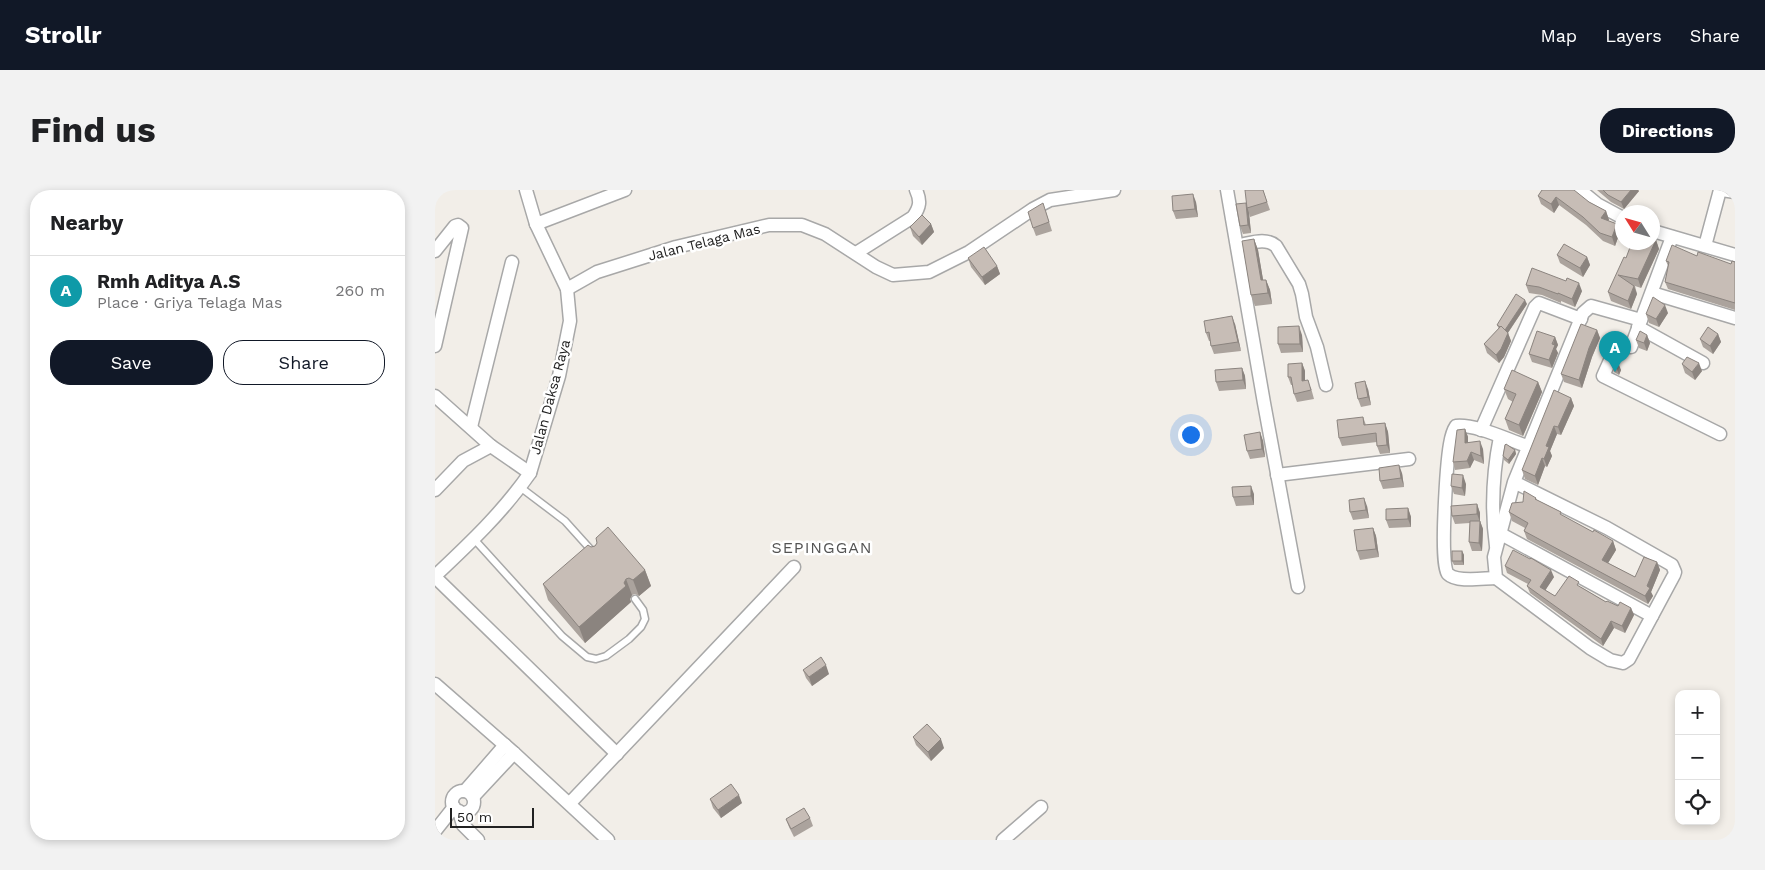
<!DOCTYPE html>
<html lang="en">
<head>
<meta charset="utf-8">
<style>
	body { margin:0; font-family:"Work Sans",sans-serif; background:#f2f2f2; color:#202124 }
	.controls { position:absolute; right:15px; bottom:15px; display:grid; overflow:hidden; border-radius:10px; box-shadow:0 2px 8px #0003 }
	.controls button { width:45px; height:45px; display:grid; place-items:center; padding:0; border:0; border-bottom:1px solid #e0e0e0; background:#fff; color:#202124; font:25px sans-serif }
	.compass { position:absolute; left:1180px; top:15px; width:45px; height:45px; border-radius:50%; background:#fff; box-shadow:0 2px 8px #0003; rotate:307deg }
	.scale { position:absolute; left:15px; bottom:12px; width:84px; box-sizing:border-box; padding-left:5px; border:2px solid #212121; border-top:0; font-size:14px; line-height:18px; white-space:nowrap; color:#212121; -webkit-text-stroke:4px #fff; paint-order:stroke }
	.you { position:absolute; left:755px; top:244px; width:18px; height:18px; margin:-12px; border:4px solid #fff; border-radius:50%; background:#1a73e8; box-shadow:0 0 0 8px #1a73e833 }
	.badge { display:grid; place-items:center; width:32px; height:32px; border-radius:50%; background:#111827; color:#fff; font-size:16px; font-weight:700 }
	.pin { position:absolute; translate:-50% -41px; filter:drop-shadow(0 1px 2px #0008) }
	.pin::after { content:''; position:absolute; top:26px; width:18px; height:15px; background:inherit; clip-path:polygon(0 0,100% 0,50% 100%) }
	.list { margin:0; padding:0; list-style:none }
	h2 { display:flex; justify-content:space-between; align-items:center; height:65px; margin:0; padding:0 20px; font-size:21px }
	h2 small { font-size:16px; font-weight:400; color:#757577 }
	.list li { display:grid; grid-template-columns:32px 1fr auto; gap:15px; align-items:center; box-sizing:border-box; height:70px; padding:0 20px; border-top:1px solid #e0e0e0 }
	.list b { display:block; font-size:19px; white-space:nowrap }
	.list p { margin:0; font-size:16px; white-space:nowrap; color:#757577 }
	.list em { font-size:16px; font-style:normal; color:#757577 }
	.actions { display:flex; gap:10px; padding:15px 20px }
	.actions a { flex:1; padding:11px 0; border:1px solid #111827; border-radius:20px; text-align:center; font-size:18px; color:#111827 }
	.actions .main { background:#111827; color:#fff }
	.icon { flex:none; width:28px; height:28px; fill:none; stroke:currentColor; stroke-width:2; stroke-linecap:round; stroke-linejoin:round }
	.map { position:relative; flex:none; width:1300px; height:650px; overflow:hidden; border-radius:20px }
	header { display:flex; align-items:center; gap:30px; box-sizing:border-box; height:70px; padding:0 25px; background:#111827; color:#fff }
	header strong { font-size:24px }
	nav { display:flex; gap:28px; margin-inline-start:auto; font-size:18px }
	.intro { display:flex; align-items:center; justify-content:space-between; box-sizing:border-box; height:120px; padding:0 30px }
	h1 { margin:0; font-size:35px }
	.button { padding:12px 22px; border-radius:20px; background:#111827; color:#fff; font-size:18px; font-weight:700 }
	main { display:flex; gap:30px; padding:0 30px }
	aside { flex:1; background:#fff; border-radius:20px; box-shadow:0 2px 8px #0003 }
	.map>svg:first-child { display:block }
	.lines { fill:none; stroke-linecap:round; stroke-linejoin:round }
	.lane-casing { stroke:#a8a8a8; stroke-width:9 }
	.street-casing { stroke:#a8a8a8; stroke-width:15 }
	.lane { stroke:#fff; stroke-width:6 }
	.street { stroke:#fff; stroke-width:12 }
	.wall { fill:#aba39d }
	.shaded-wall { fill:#8b847f }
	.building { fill:#c7bdb6; stroke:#8b847f }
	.labels { text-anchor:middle; stroke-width:5; stroke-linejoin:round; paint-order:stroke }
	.street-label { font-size:14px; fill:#212121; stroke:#fff }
	.quarter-label { font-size:16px; letter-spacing:1px; fill:#545454; stroke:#fff }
</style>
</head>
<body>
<header>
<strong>Strollr</strong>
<nav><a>Map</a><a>Layers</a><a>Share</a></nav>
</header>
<div class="intro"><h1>Find us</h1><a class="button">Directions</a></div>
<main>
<aside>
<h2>Nearby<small></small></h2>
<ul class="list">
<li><span class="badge" style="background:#0f9aa8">A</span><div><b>Rmh Aditya A.S</b><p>Place · Griya Telaga Mas</p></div><em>260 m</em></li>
</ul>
<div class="actions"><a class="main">Save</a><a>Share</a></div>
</aside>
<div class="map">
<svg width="1300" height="650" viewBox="0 0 1300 650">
	<rect width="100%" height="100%" fill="#f2eee8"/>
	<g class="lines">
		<defs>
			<g id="lane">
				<polyline points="85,297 130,331 157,361"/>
				<polyline points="39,349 127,446 152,467 161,469 171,466 194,449 206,437 210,429 208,420 200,409"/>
			</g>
			<g id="street">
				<polyline points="792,0 829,213 863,397"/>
				<polyline points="1145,0 1162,14 1188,28"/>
				<polyline points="1287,0 1300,2"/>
				<polyline points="101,34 190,0"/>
				<polyline points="1218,41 1300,65"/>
				<polyline points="1237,47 1196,157 1181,157 1168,186 1285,244"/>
				<path d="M804,55C816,53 831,47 841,56L864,94L867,104L871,127L882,157L891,195"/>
				<polyline points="1270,56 1285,0"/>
				<polyline points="0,61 20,36 23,35 27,38 0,156"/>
				<path d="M421,63L478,27C485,17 486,11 481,0"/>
				<polyline points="132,99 162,82 241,57 334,35 367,35 390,44 441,77 458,85 494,82 534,62 598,19 615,10 679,0"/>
				<polyline points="1217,103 1300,128"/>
				<polyline points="1203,137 1268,173"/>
				<polyline points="0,206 56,256 95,283"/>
				<polyline points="36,237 77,72"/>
				<polyline points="1046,240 1100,117 1104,113 1146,129"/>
				<polyline points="842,285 974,269"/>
				<polyline points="1079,292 1172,338 1237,375 1240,382 1239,385 1194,469 1188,473 1175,470 1155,458 1061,388 1059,367 1079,292 1148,123 1156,116 1206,130"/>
				<polyline points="0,300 28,271 56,256"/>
				<polyline points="1066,344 1217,426"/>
				<path d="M1061,356C1056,320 1058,282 1065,247"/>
				<path d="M0,386C34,354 68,322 95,283L124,186L135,131L132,99L101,34L91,0"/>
				<polyline points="0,387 182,564"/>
				<path d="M1061,388C1049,388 1022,393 1013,384C1004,376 1012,271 1015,254C1016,248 1017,242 1021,236C1041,234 1073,250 1092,256"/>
				<polyline points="0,494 79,563 173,650"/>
				<polyline points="30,601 70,555"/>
				<circle cx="28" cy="612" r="11"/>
				<polyline points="38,607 79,563"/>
				<polyline points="135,613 359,377"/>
				<polyline points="24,621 28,635 43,650"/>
				<polyline points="0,641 19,617"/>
				<polyline points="568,650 606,617"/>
			</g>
		</defs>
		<use href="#lane" class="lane-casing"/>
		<use href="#street" class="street-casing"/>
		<use href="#lane" class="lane"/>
		<use href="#street" class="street"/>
	</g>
	<g class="wall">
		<polygon points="828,0 835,20 815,27 814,23 816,43 808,44 805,36 812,16"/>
		<polygon points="1107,0 1154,12 1171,21 1174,30 1173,31 1182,34 1185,42 1180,56 1168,51 1151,35 1124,15 1119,23 1106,14 1103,6"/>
		<polygon points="1162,0 1203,0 1204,1 1189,19 1176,12"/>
		<polygon points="761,12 763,27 741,29 738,21"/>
		<polygon points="611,22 617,41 601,46 598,38"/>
		<polygon points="496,34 499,42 487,55 478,46 475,37"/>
		<polygon points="819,49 823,60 828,90 831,90 835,100 837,114 820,116 816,105"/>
		<polygon points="1221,50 1224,59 1206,98 1200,96 1202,104 1196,119 1176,111 1173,102 1191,68"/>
		<polygon points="1122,65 1152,67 1155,75 1148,87 1125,73"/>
		<polygon points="1262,66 1296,74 1300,72 1300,120 1233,99 1230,92 1233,76 1231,71"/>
		<polygon points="533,68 562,76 565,84 550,95 536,77"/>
		<polygon points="1091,95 1147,101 1140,117 1126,111 1126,113 1107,105 1094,103"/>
		<polygon points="1092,114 1073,143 1076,151 1069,167 1064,173 1052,163 1049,154 1064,139 1062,135"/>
		<polygon points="1233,123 1224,137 1214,133 1211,124"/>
		<polygon points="800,134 806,161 779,164 776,156 775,151 774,151 771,143"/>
		<polygon points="1162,140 1165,148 1157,167 1147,198 1129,192 1126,184"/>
		<polygon points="1283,144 1286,152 1278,164 1268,157 1265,149"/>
		<polygon points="867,145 868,162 846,163 843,154"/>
		<polygon points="1212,145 1215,153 1212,161 1204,158 1201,150"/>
		<polygon points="1120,147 1123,155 1121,159 1123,163 1117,178 1097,172 1094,164"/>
		<polygon points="1178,170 1186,180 1184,185 1179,182 1176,174"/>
		<polygon points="867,173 870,181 870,190 876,198 879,209 862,212 859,204 858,195 856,195 853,187"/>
		<polygon points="1247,174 1267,181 1260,190 1250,183"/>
		<polygon points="807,178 810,186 811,199 784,201 781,192"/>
		<polygon points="1103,192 1107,202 1088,246 1074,240 1070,229 1078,212 1073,209 1069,199"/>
		<polygon points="933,199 936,215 926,217 923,209"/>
		<polygon points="1136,208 1139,216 1126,245 1122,244 1115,261 1117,266 1112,277 1110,276 1103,295 1090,289 1087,280"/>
		<polygon points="928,227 931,235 950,233 953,242 955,263 945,264 942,256 942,252 907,256 904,248"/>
		<polygon points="1030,239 1033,247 1033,253 1048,259 1049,274 1039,270 1035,278 1020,280 1018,272"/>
		<polygon points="825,242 828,251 830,267 815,269 812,261"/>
		<polygon points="1080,260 1081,264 1074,274 1069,270 1068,266"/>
		<polygon points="967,283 969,297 948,299 945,291"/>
		<polygon points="1031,294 1030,306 1019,304 1016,296"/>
		<polygon points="819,304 819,315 801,316 798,307"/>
		<polygon points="1101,308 1102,310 1127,326 1158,342 1178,351 1181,360 1173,373 1200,387 1222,372 1225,380 1216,402 1218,406 1213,414 1092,349 1089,341 1090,338 1077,331 1074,322 1088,312"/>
		<polygon points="1042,314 1045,323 1045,331 1048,339 1047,361 1037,361 1034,352 1035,333 1020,334 1017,326"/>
		<polygon points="932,316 934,328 918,330 915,322"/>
		<polygon points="973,318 976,327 976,337 954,338 951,330"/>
		<polygon points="938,338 941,346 944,367 925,370 922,361"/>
		<polygon points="162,353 210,380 216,396 204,406 200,404 197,405 195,409 196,412 150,453 113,410 108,394 156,357 160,356"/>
		<polygon points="1027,361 1029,365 1029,375 1019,375 1017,371"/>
		<polygon points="1070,376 1119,387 1110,400 1120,406 1146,397 1171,412 1183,416 1196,418 1199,425 1190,443 1179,438 1168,456 1095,403 1092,396 1093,394 1072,383"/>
		<polygon points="368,480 394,484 377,496 371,488"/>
		<polygon points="478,547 509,558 496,571 481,555"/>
		<polygon points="275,609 307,613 286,628 278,618"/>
		<polygon points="375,628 378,636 359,647 354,637 351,629"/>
	</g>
	<g class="shaded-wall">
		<polygon points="1196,0 1203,0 1204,1 1189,19 1186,12"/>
		<polygon points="758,4 761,12 763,27 760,19"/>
		<polygon points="1121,7 1124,15 1119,23 1116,14"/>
		<polygon points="811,13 814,23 816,43 813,35"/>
		<polygon points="1171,21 1174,30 1169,36 1166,28"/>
		<polygon points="496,34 499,42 487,55 484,47"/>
		<polygon points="1182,34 1185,42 1180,56 1177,47"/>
		<polygon points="819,49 823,60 830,101 826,90"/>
		<polygon points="1221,50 1224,59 1206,98 1203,89"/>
		<polygon points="1152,67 1155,75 1148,87 1145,78"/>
		<polygon points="562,76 565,84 550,95 547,87"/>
		<polygon points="831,90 835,100 837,114 833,103"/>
		<polygon points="1144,93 1147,101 1140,117 1137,109"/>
		<polygon points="1199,96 1202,104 1196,119 1193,111"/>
		<polygon points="1090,110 1092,114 1072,144 1070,140"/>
		<polygon points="1230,115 1233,123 1224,137 1221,129"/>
		<polygon points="797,126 800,134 806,161 803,152"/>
		<polygon points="864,136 867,145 868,162 865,154"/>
		<polygon points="1162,140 1165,148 1157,167 1147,198 1144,190 1154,158"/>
		<polygon points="1073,143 1076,151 1069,167 1064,173 1061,165"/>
		<polygon points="1283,144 1286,152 1278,164 1275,156"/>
		<polygon points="1212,145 1215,153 1212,161 1209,153"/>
		<polygon points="1120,147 1123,155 1121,159 1123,163 1117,178 1114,170"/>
		<polygon points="1183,172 1186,180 1184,185 1181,176"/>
		<polygon points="867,173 870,181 870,199 867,191"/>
		<polygon points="1264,173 1267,181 1260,190 1257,182"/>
		<polygon points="807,178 810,186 811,199 808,190"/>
		<polygon points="930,191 933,199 936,215 933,207"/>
		<polygon points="1103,192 1107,202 1088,246 1084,235"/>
		<polygon points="1136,208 1139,216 1126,245 1123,237"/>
		<polygon points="950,233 953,242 955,263 952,255"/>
		<polygon points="1119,236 1122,244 1115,261 1117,266 1112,277 1109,269 1111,256"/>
		<polygon points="1030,239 1033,247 1033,260 1030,253"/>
		<polygon points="825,242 828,251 830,267 827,259"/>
		<polygon points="1045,251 1048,259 1049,274 1046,266"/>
		<polygon points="1080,260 1081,264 1074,274 1073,270"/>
		<polygon points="1036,262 1039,270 1035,278 1032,271"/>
		<polygon points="1107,268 1110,276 1103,295 1100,286"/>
		<polygon points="964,275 967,283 969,297 966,288"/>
		<polygon points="1028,285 1031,294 1030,306 1027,298"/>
		<polygon points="816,296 819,304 819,315 816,306"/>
		<polygon points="929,308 932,316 934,328 931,320"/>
		<polygon points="1042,314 1045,323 1045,331 1048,339 1047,361 1044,353 1045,332 1042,324"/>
		<polygon points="973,318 976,327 976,337 973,329"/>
		<polygon points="938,338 941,346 944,367 941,359"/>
		<polygon points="1178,351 1181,360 1170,378 1167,370"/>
		<polygon points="1027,361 1029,365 1029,375 1027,371"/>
		<polygon points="1222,372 1225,380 1216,402 1218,406 1213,414 1210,406 1212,396"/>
		<polygon points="210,380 216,396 204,406 198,390"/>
		<polygon points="1116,380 1119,387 1108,404 1105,397"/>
		<polygon points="191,389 197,405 195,409 196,412 150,453 144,437 189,393"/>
		<polygon points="1196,418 1199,425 1190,443 1187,436"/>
		<polygon points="1176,431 1179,438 1168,456 1166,449"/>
		<polygon points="391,475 394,484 377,496 374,487"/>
		<polygon points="506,549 509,558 496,571 493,562"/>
		<polygon points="304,605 307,613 286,628 283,620"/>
	</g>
	<g class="building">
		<polygon points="810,0 828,0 832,12 812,18"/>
		<polygon points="1107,0 1139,0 1154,12 1171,21 1166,28 1182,34 1177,47 1165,43 1148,27 1121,7 1116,14 1103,6"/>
		<polygon points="1168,0 1196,0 1186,12 1173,5"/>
		<polygon points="758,4 760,19 738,21 737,6"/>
		<polygon points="608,13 614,32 598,38 593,22"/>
		<polygon points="811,13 813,35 805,36 801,14"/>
		<polygon points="487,25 496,34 484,47 475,37"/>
		<polygon points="819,49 826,90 831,90 833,103 816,105 807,51"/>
		<polygon points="1218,49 1221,50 1203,89 1183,85 1199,96 1193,111 1173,102 1189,67 1191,68 1197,52 1218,52"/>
		<polygon points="1129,54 1152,67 1145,78 1122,65"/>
		<polygon points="1237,55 1262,66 1263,62 1296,74 1297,71 1300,72 1300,113 1230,92 1234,72 1231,71"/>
		<polygon points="549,57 562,76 547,87 533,68"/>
		<polygon points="1097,78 1131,91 1132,88 1144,93 1137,109 1123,103 1123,104 1104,97 1091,95"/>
		<polygon points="1081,104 1090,110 1070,140 1062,135"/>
		<polygon points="1218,107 1230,115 1221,129 1211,124"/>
		<polygon points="797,126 803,152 776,156 774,142 771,143 769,131"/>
		<polygon points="1146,134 1162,140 1154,158 1144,190 1126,184"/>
		<polygon points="864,136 865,154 843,154 843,137"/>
		<polygon points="1066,136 1073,143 1066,159 1061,165 1049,154"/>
		<polygon points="1273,137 1283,144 1275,156 1265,149"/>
		<polygon points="1102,141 1120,147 1117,154 1120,155 1114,170 1094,164"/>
		<polygon points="1205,141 1212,145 1209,153 1201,150"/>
		<polygon points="1252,167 1264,173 1257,182 1247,174"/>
		<polygon points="1178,170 1183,172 1181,176 1176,174"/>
		<polygon points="867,173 867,191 873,190 876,200 859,204 856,187 853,187 853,174"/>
		<polygon points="807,178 808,190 781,192 780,180"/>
		<polygon points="1077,180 1103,192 1084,235 1070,229 1081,204 1069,199"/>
		<polygon points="930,191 933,207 923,209 920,193"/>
		<polygon points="1119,200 1136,208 1123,237 1119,236 1111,256 1114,257 1109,269 1107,268 1100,286 1087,280"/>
		<polygon points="928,227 929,235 950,233 952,255 942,256 941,243 904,248 902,230"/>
		<polygon points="1030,239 1030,253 1045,251 1046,266 1036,262 1032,271 1018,272 1022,240"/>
		<polygon points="825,242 827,259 812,261 809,245"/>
		<polygon points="1071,254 1080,260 1073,270 1068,266 1070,255"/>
		<polygon points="964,275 966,288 945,291 944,278"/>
		<polygon points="1017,284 1028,285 1027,298 1016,296"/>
		<polygon points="816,296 816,306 798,307 797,297"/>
		<polygon points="1089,301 1101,308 1100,309 1126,322 1125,324 1158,342 1159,340 1178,351 1167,370 1200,387 1209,367 1222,372 1212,396 1215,398 1210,406 1089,341 1093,333 1074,322 1077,313 1088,312"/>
		<polygon points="929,308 931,320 915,322 914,310"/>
		<polygon points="1042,314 1042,324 1017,326 1016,316"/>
		<polygon points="973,318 973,329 951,330 951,319"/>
		<polygon points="1035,331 1045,331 1044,353 1034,352"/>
		<polygon points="173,337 210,380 198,390 194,388 191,389 189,393 191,396 144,437 108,394 153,355 156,357 160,356 162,353 161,348"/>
		<polygon points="938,338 941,359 922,361 919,340"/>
		<polygon points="1078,360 1095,369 1096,368 1116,380 1105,397 1120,406 1134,386 1144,392 1142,395 1171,412 1172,411 1183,416 1185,412 1196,418 1187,436 1176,431 1166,449 1092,396 1096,390 1070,376"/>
		<rect x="1017" y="361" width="10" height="10"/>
		<polygon points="386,467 391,475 374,487 368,480"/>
		<polygon points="492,534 506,549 493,562 478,547"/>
		<polygon points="296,594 304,605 283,620 275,609"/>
		<polygon points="369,618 375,628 356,639 351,629"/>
	</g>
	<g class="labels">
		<g class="street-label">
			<text transform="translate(269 52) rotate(-14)" y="5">Jalan Telaga Mas</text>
			<text transform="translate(115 207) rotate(-75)" y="5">Jalan Daksa Raya</text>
		</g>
		<g class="quarter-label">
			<text x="387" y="363">SEPINGGAN</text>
		</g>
	</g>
</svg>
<div class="controls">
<button>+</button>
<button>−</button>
<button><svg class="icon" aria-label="locate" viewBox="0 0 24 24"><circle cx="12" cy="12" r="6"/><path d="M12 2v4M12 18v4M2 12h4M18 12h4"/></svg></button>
</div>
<svg class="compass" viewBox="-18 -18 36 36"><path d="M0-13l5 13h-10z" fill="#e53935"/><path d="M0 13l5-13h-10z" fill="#757577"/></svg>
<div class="scale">50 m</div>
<div class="you"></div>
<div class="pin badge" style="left:1180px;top:182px;background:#0f9aa8">A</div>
</div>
</main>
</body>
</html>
